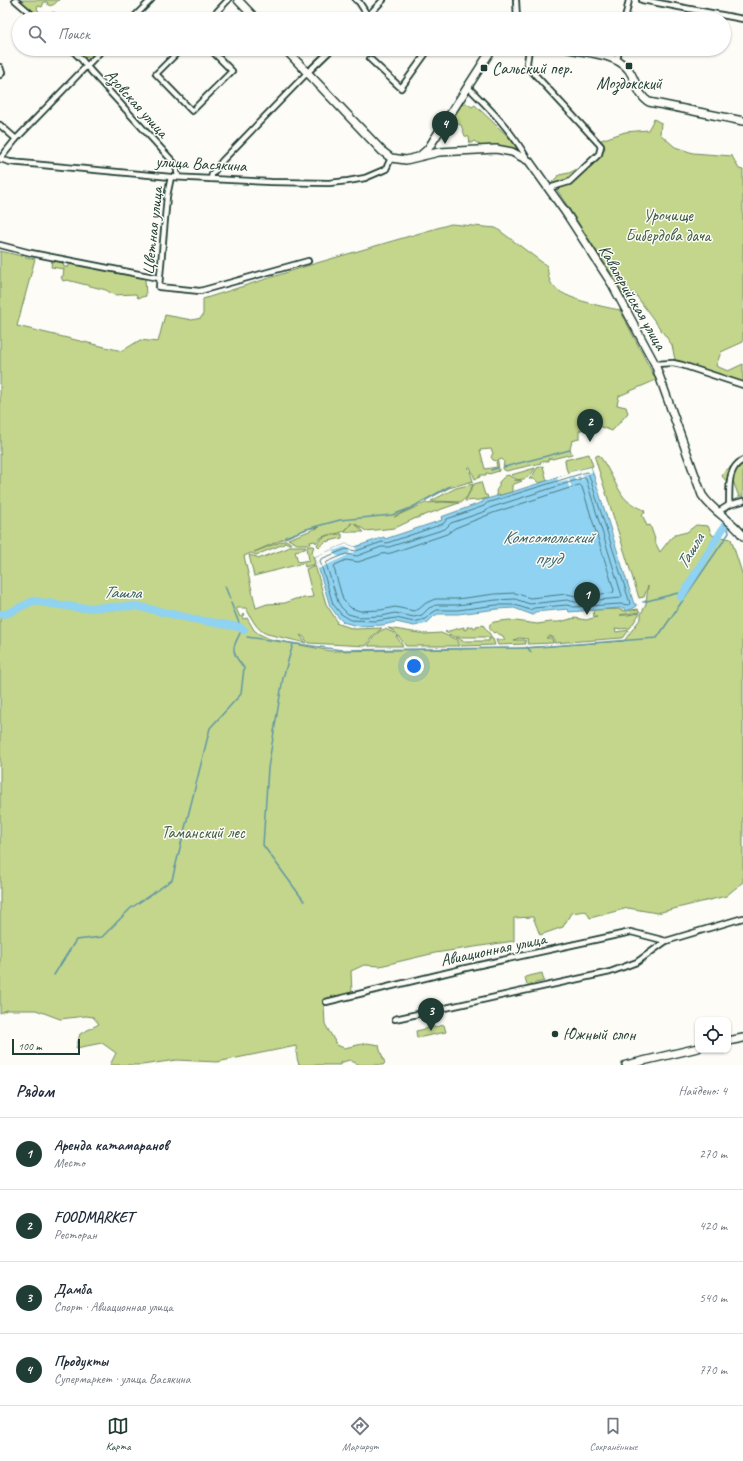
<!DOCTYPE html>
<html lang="ru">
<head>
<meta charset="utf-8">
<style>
	body { margin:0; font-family:Caveat,sans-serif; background:#f2f2f3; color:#1f2937 }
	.controls { position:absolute; right:12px; bottom:12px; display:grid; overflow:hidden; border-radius:8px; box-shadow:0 1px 3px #0004 }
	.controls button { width:36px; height:36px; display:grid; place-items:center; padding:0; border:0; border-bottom:1px solid #e0e1e3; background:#fff; color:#1f2937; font:20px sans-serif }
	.scale { position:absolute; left:12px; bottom:10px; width:68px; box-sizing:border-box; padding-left:4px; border:2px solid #1f3d34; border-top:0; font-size:11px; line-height:14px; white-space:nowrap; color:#1f3d34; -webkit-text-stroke:3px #fdfcf7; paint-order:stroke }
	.you { position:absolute; left:414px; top:666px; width:14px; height:14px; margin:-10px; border:3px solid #fff; border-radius:50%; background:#1a73e8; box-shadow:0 0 0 6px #1a73e833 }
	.badge { display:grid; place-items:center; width:26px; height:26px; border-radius:50%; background:#1f3d34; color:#fff; font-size:13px; font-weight:700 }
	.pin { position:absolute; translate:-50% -33px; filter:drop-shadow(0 1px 2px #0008) }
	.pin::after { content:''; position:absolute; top:21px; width:14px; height:12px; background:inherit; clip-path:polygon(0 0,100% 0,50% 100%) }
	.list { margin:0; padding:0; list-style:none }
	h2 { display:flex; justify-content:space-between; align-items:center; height:52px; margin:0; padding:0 16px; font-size:17px }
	h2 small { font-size:13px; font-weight:400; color:#747a83 }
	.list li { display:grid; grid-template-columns:26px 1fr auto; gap:12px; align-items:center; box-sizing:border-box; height:72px; padding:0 16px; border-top:1px solid #e0e1e3 }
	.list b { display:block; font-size:15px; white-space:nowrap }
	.list p { margin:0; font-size:13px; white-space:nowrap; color:#747a83 }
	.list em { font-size:13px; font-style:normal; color:#747a83 }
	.icon { flex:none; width:22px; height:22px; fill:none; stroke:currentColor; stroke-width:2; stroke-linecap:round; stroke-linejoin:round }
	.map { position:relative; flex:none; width:743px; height:1065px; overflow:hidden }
	.search { position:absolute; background:#fff; box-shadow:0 1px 3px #0004; left:12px; right:12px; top:12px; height:44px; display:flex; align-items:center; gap:10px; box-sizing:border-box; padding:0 14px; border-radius:22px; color:#747a83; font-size:15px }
	.sheet { height:340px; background:#fff }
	nav { display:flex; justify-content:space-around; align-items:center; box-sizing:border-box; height:56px; border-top:1px solid #e0e1e3; background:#fff; font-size:11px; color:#747a83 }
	nav a { display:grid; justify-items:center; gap:2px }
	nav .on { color:#1f3d34 }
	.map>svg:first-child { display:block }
	.green { fill:#c3d68b; stroke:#718a60 }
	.water { fill:#8fd2f1; stroke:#6296a5 }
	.pier { fill:#fdfcf7; fill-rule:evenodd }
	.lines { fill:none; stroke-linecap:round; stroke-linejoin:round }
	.shore { stroke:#4c7980; stroke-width:1 }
	.stream { stroke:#6296a5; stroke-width:1.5 }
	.river { stroke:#8fd2f1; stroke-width:8 }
	.street-casing { stroke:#1f3d34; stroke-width:8 }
	.secondary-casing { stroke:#1f3d34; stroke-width:10 }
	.street { stroke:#fdfcf7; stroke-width:4.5 }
	.secondary { stroke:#fdfcf7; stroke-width:7 }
	.poi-dot { fill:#1f3d34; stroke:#fdfcf7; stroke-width:1.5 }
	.labels { text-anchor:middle; stroke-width:3; stroke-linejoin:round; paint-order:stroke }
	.poi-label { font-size:17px; fill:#1f3d34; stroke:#fdfcf7; text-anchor:start }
	.street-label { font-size:17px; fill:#1f3d34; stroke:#fdfcf7 }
	.park-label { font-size:17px; fill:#405c45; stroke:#fdfcf7 }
	.water-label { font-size:18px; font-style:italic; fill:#3b6263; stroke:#fdfcf7 }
</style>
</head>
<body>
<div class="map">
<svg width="743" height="1065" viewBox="0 0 743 1065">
	<rect width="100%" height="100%" fill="#fdfcf7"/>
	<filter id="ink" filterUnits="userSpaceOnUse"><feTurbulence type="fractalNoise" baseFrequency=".025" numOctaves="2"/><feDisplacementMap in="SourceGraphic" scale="8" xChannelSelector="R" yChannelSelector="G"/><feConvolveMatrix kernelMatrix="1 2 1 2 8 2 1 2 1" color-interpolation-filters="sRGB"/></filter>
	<g filter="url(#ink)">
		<g class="green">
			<path d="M19,0H59C55,3 53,7 48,5L47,2H44L42,7L38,6L37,9L39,11L38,14L40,15L43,14L46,16L54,12L58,16L62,15V19H36Z"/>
			<polygon points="77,49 100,49 91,58 81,57"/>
			<polygon points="464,102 472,107 475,105 518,146 518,149 483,147 474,141 470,144 469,137 465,136 461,125 452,122 452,119 460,106"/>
			<polygon points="654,119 661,123 660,134 675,147 693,153 732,156 739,169 743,170 743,342 721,352 716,366 728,371 743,364 743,382 675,360 672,345 635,294 631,292 623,298 609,270 552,182 559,175 569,173 583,166 599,159 605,148 601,140 625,132 648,130"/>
			<path d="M451,224L496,228L547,266C548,271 548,277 550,281C556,298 604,307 620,310L656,380L619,396L617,405L626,407L628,413L612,431L594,424L579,431V439L572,441L570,449L572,454L552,459V458L548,459V461L543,462V461L540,462L541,463L506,471L503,469L504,461L502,459L497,461L493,460L491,457L493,453L491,449L480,450L485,469L497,467L496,462H498L499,471L489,474L488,473H486V475H480V477L475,479L470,467L468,468L470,471L473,481L449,488L394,517L425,503L443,502L459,503L414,519L395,528L366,531L354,523L364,532H344L352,523H351C349,526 346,531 342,532C332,536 322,533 316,543L315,541L310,542L311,544H297L288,539L320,527L306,529L254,552L286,540L292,544H289L285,542L284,544L256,555L251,553L244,556L256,608L267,604L285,603L295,599L313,597L306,569L315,565L326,604L337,621L336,623L354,629L382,628L372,637L366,646L308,643L304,637L300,635L306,643L267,634C256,630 251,617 246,608H236L240,617L245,614L243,617L244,619L247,618L254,630L259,634L270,639L331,651L521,648L624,641L641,618V614L646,604L648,586L644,597L639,598L595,458L596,456L599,455C609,468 614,483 623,496C628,503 636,506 644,510L645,513L642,514L647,526L650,525L655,539L654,540L660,552L671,538L675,535L687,532L696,525L708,526L712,535L731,539L743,576V882L726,896L657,913L628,908L590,918L586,911L571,913L563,927L540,935L533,917L514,918V941L435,953L380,966L364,965L351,971L352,993L331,997L324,1005L325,1024L337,1045L344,1048L367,1043L379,1045L380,1050L385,1063L383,1065H360L349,1060L340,1063V1065H299L297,1058L296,1046L217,1062L176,1060L142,1065H110L116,1053L102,1043L76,1048L80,1034L99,1024L93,1017L86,1016L60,1019L36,1010H7L0,1013V251L35,259L17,326L122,351L140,340L158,342L165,315L192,320L201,318L203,314V299L310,265Z"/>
			<polygon points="52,259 62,260 64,267 68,267 72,262 138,276 145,279 146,296 138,298 136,294 114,295 106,290 67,280 63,281 61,277 63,276 64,269 51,267"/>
			<polygon points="589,454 593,466 568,473 566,468 565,460"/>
			<polygon points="743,458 743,497 739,497 733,481 726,481 722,476 725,471"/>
			<polygon points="543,466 547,481 539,483 534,479 529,479 533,475 537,468"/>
			<path d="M535,468C531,477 524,481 515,479L511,475Z"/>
			<polygon points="509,475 514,480 522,481 512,485 512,492 497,496 496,491 499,486 499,482 505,476"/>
			<polygon points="481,482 485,495 487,495 488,498 480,500 465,501 474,484"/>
			<polygon points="473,484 467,497 461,502 431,501 456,488"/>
			<path d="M342,534V538L325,542L319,547L317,545C321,535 332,534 342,534Z"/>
			<polygon points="289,546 306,546 305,549 295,551 298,562 309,560 307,548 308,546 314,546 312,552 315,564 305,567 304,563 254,576 249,555 257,557 258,559 288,548"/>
			<path d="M619,609L625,611L638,609L640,612L620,615H628L640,613L630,628L619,629V628L615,629L616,632L629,630L624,637L622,638L554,643V638L550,636L546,638H552L553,643L528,644L527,640L528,639L519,638L514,640H525L526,644L498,645L496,640H505L503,636L495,632L494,633C490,630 489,629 490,624L494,622L509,620L537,624L551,622H559L575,618L586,620L597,617H594L593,610Z"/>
			<polygon points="483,625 492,637 454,637 445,632 464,627 464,630 467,629 467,627 473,626 474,628 476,628 476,626"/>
			<polygon points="388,628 425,634 441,633 455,639 459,646 406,646 395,632"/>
			<path d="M385,629L394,633L403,646H368C372,639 377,631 385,629Z"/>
			<polygon points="456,638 459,638 461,640 463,641 489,641 489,638 493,639 495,645 461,646"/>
			<polygon points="542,973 544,981 527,985 525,977"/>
			<polygon points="444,1025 446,1032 417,1038 416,1031"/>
		</g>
		<polygon class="water" points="591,467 634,604 636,604 637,606 632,609 626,611 625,608 620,608 569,612 568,609 534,612 534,615 533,615 514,608 497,609 458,614 438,614 434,616 427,623 414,626 396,622 383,625 359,626 350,624 343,622 338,617 330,606 315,557 346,544 355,547 384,537 385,539 442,520 441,517 483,502 483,500 512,492 568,474 570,472"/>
		<g class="pier">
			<polygon points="591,467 592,472 583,475 584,479 581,480 580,476 577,477 578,480 575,481 574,477 569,479 572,489 570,490 567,480 558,482 557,478 568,474 570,472"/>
			<path d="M346,544L355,547L357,551L318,569L315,557ZM344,547L348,548L350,553L340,557L335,555L333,551Z"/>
		</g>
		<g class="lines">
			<g class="shore">
				<polygon points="588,472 630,603 629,605 620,604 573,607 567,605 534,608 530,610 515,605 496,605 458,610 437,610 432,613 425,619 414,622 396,618 375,621 351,620 341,614 333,604 320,561 321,559 346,549 356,551 382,542 387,543 443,524 447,519 484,506 487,503"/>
				<polygon points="584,478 586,479 622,596 621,598 575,602 567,600 530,604 515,599 496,600 457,605 436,605 429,608 422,615 414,617 395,613 382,616 359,617 348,614 341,607 338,602 326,564 327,562 346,554 357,556 381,547 389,547 445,529 451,523 486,511 490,508"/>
				<polygon points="580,485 582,487 614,590 613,593 576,596 567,594 530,598 515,593 495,594 457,599 435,599 426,603 419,609 414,611 395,607 381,610 360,611 351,608 343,600 334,568 335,565 346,560 358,562 382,554 391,553 447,534 455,528 493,513"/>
			</g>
			<g class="stream">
				<polyline points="504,467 570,450"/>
				<polyline points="491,470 498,468"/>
				<polyline points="285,537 310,528 340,520 392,515 411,508 450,486"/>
				<polyline points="225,586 230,599"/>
				<polyline points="682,592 685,591"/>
				<polyline points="643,602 678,593"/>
				<polyline points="231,603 241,628"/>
				<polyline points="247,637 341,650 525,648 657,638 729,533 727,524"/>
				<polyline points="293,644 283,678 268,768 263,845 304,901"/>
				<polyline points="527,647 531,652"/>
				<path d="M54,975L76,940L102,937L131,908L172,880L210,728L241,694L244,668C239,661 231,653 235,644C237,638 240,635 242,628"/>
			</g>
			<g class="river">
				<polyline points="681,597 727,522"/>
				<polyline points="0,614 6,614 33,601 80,608 136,606 193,619 239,627 244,630"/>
			</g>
			<defs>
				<g id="street">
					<polyline points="15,0 37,19"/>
					<polyline points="356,0 359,2 368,16 389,19"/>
					<polyline points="516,0 517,19"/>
					<polyline points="642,0 743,19"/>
					<polyline points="132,19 151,0"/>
					<polyline points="210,19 228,0"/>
					<polyline points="365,19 383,0"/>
					<polyline points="625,19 629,0"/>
					<polyline points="71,49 82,60 89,69 176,165 178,177"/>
					<polyline points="181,49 156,74 192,111 232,71 210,49"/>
					<polyline points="529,49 527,63 528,67 601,146 599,154 569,182 549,188"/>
					<polyline points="370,59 401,88 429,49"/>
					<polyline points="617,61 619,49"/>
					<polyline points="0,67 2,73 0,75"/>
					<path d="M468,87C491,110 512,131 528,160"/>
					<polyline points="0,125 16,139"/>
					<polyline points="0,159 10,162 171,177 271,182 329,183 348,181 365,178 386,169 391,158"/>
					<polyline points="0,159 16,139 103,49"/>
					<polyline points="171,177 167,196 159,287 200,291 308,261"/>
					<polyline points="211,179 212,174 223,160 307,73 332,49"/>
					<polyline points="0,245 31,253 159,278"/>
					<polyline points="655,364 673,363 682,365 743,385"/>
					<path d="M729,505C730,489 726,469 743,460"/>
					<polyline points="718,512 729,505 743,501"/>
					<polyline points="326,1002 466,968 631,932 666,941"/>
					<polyline points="395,1019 610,972 637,962 666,941 743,918"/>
				</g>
				<g id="secondary">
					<polyline points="238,0 256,19"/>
					<path d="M285,49L382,151L391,158L406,160L439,152L496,149L512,152L529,161L566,213L612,284L655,364L702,495C713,512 732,520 743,536"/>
					<path d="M570,49C588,53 615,54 628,69C636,79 637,95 649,102L743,121"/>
					<polyline points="420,156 428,149 433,141 492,49"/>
					<polyline points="728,1041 743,1038"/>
					<polyline points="626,1065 698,1048"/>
				</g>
			</defs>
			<use href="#street" class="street-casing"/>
			<use href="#secondary" class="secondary-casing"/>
			<use href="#street" class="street"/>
			<use href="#secondary" class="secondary"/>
		</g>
	</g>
	<g class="poi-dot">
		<rect x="625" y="62" width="8" height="8" rx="2"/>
		<rect x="480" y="64" width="8" height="8" rx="2"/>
		<circle cx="555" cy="1034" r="4"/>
	</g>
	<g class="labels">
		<g class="poi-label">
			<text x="492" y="74">Сальский пер.</text>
			<text x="629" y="89" text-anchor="middle">Моздокский</text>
			<text x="563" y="1040">Южный слон</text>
		</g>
		<g class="street-label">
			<text transform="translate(137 103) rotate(48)" y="6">Азовская улица</text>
			<text transform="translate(201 163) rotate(3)" y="6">улица Васякина</text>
			<text transform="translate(152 231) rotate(-84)" y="6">Цветная улица</text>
			<text transform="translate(633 297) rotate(60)" y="6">Кавалерийская улица</text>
			<text transform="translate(493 949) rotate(-12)" y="6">Авиационная улица</text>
		</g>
		<g class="park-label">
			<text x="668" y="221">Урочище<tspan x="668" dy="20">Бибердова дача</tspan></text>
			<text x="203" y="838">Таманский лес</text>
		</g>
		<g class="water-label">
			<text x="548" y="543">Комсомольский<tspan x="548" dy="21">пруд</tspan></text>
			<text transform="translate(690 551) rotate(-59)" y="6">Ташла</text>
			<text transform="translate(122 592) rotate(1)" y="6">Ташла</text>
		</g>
	</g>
</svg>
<div class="controls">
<button><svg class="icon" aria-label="locate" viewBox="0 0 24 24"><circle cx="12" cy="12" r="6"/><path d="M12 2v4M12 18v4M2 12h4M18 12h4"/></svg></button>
</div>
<div class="scale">100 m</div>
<div class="you"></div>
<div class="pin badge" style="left:587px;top:615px">1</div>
<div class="pin badge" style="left:590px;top:442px">2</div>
<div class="pin badge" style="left:431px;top:1031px">3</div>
<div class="pin badge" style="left:445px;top:144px">4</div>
<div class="search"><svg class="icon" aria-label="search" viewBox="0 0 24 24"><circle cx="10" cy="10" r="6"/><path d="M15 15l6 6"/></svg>Поиск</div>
</div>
<section class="sheet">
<h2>Рядом<small>Найдено: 4</small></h2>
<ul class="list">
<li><span class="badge">1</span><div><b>Аренда катамаранов</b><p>Место</p></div><em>270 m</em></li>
<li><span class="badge">2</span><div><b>FOODMARKET</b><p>Ресторан</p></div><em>420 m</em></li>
<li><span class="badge">3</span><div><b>Дамба</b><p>Спорт · Авиационная улица</p></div><em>540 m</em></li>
<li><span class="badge">4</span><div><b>Продукты</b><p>Супермаркет · улица Васякина</p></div><em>770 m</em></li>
</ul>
</section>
<nav>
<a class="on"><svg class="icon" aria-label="map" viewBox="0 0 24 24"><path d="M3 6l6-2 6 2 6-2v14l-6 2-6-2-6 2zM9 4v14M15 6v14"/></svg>Карта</a>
<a><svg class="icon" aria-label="directions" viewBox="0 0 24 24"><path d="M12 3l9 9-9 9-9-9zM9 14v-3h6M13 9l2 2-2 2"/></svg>Маршрут</a>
<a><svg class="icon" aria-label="saved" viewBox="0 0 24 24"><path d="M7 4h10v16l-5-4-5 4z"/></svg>Сохранённые</a>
</nav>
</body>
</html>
